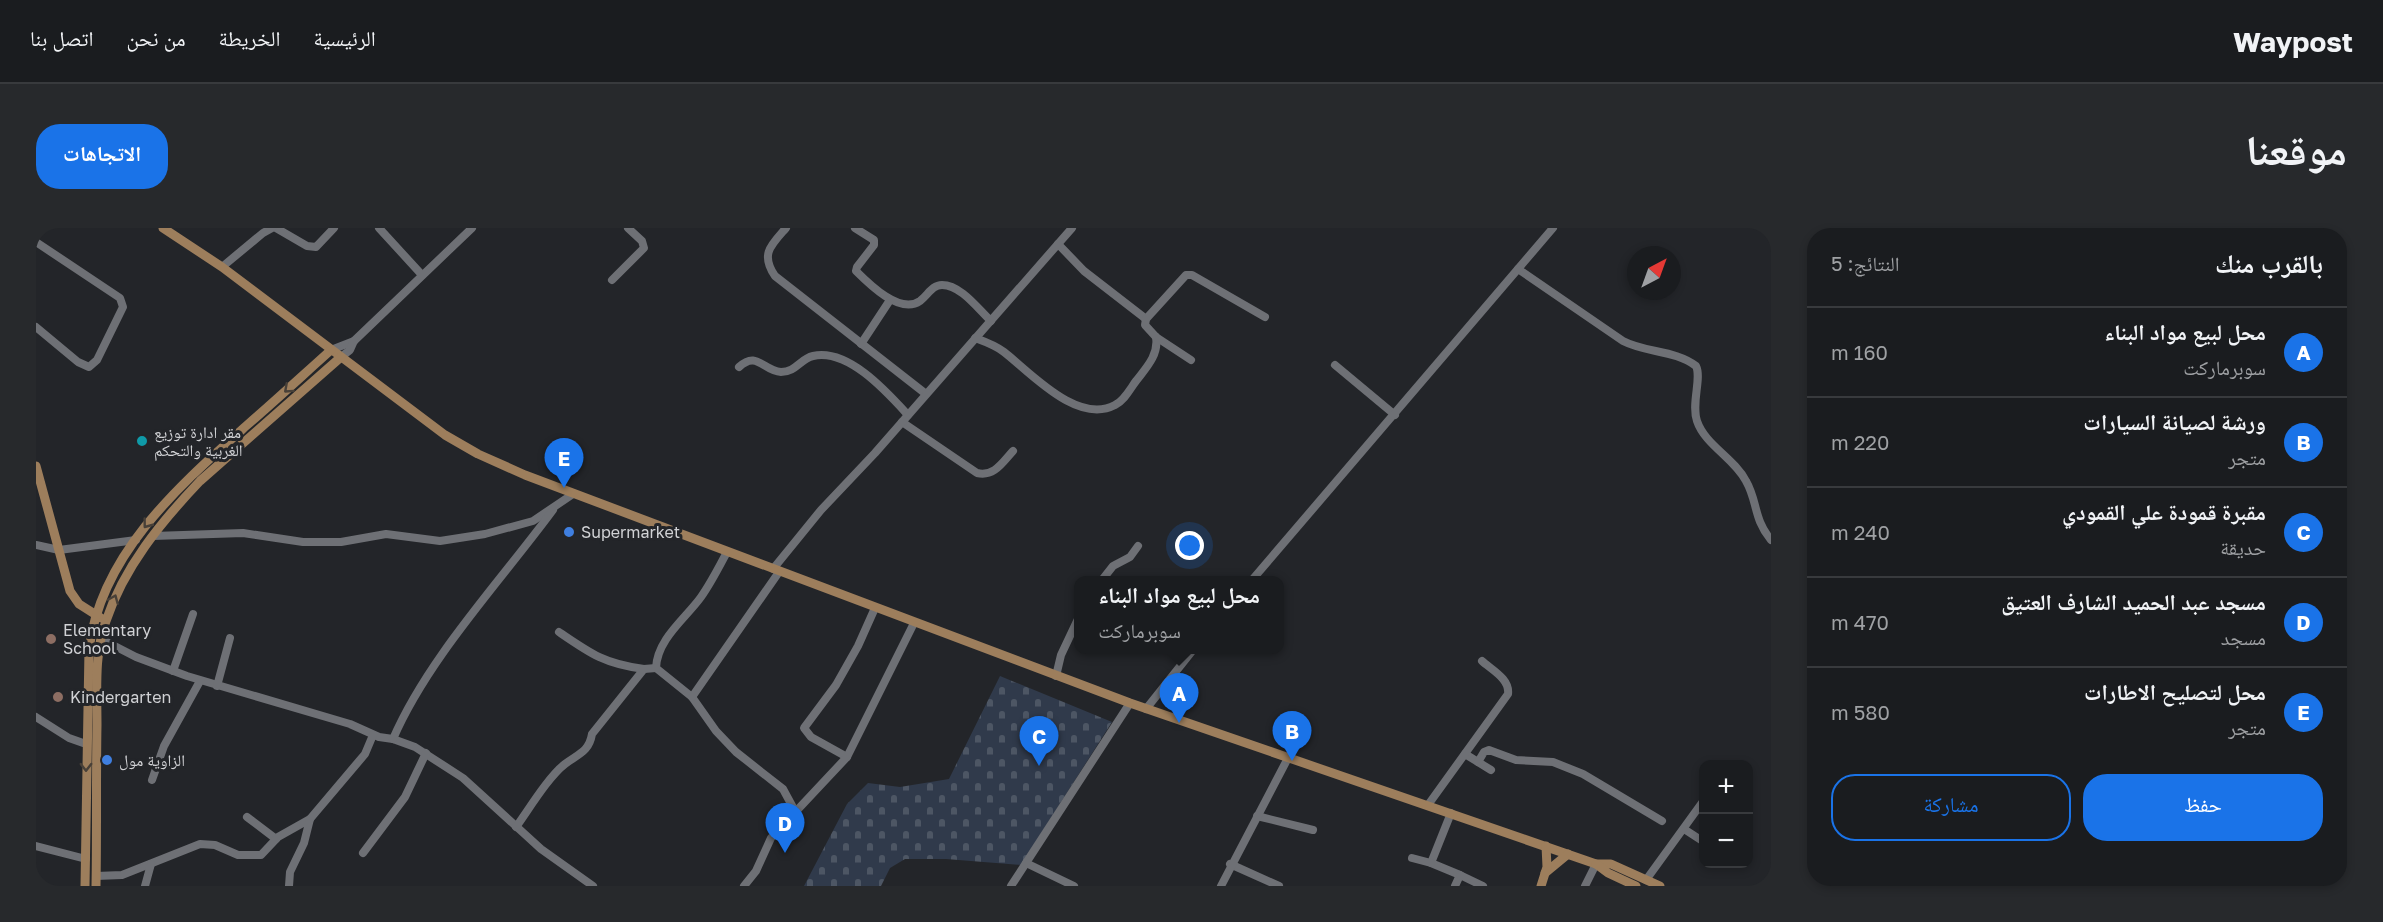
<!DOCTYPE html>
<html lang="ar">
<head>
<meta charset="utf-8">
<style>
	body { margin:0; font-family:"Golos Text","Noto Naskh Arabic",sans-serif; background:#27292c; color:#f1f3f6; direction:rtl }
	.controls { position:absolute; right:18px; bottom:18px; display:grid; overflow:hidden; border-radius:12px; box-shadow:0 3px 9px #0003 }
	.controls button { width:54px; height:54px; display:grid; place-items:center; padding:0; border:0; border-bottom:2px solid #383a3d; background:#1a1c1f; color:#f1f3f6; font:30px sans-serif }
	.compass { position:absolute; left:1591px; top:18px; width:54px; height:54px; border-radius:50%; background:#1a1c1f; box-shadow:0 3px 9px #0003; rotate:41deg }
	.you { position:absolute; left:1154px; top:318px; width:21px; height:21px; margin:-15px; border:4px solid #fff; border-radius:50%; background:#1a73e8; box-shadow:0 0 0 9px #1a73e833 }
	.badge { display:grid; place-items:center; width:39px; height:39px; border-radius:50%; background:#1a73e8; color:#fff; font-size:20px; font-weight:700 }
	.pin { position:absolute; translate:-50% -50px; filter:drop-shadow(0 2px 3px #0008) }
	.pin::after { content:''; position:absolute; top:32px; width:21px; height:18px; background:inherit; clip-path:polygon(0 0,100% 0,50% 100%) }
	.popup { position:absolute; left:1038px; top:348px; width:210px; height:78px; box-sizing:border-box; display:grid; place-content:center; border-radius:12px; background:#1a1c1f; filter:drop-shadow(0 2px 4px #0005); font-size:20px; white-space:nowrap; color:#9fa1a4 }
	.popup b { font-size:22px; color:#f1f3f6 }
	.popup::after { content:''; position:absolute; left:50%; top:100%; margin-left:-12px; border:12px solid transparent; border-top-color:#1a1c1f }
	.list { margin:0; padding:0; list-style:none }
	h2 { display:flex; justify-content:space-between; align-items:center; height:78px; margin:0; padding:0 24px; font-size:26px }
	h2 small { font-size:20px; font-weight:400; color:#9fa1a4 }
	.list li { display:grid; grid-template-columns:39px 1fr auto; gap:18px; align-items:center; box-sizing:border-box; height:90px; padding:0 24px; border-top:2px solid #383a3d }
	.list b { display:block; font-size:22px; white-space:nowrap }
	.list p { margin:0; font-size:20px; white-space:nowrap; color:#9fa1a4 }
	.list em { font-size:20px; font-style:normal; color:#9fa1a4 }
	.actions { display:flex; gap:12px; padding:18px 24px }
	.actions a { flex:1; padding:14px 0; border:2px solid #1a73e8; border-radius:24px; text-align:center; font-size:21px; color:#1a73e8 }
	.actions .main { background:#1a73e8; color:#fff }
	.map { position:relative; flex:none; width:1735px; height:658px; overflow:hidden; direction:ltr; border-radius:24px }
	header { display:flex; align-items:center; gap:36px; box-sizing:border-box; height:84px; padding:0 30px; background:#1a1c1f; border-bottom:2px solid #383a3d }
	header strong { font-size:28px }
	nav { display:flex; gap:33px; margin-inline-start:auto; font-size:21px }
	.intro { display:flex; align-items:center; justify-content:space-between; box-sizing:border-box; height:144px; padding:0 36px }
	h1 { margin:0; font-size:42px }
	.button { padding:15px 27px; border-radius:24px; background:#1a73e8; color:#fff; font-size:21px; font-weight:700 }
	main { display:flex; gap:36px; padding:0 36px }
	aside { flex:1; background:#1a1c1f; border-radius:24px; box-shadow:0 3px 9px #0003 }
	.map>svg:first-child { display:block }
	.cemetery { fill:url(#cemetery-stones) }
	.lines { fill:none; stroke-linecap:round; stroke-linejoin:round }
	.minor { stroke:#6e7075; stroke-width:8 }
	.major { stroke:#9d7e5c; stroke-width:9 }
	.oneway { stroke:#484038 }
	.culture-dot { fill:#0f9aa8; stroke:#232529; stroke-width:2 }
	.shop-dot { fill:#3f7fe0; stroke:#232529; stroke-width:2 }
	.education-dot { fill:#8d6e63; stroke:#232529; stroke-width:2 }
	.labels { text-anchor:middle; stroke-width:6; stroke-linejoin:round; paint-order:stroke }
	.poi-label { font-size:16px; fill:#d1d2d5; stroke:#232529; text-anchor:start }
</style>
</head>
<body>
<header>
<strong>Waypost</strong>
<nav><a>الرئيسية</a><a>الخريطة</a><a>من نحن</a><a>اتصل بنا</a></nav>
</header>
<div class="intro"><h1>موقعنا</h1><a class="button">الاتجاهات</a></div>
<main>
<aside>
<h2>بالقرب منك<small>النتائج: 5</small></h2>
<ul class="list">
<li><span class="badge">A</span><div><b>محل لبيع مواد البناء</b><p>سوبرماركت</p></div><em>160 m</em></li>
<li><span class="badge">B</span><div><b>ورشة لصيانة السيارات</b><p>متجر</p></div><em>220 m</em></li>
<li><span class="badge">C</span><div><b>مقبرة قمودة علي القمودي</b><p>حديقة</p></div><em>240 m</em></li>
<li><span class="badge">D</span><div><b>مسجد عبد الحميد الشارف العتيق</b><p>مسجد</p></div><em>470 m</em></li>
<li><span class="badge">E</span><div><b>محل لتصليح الاطارات</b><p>متجر</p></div><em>580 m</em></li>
</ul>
<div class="actions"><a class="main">حفظ</a><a>مشاركة</a></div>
</aside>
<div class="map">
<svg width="1735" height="658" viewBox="0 0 1735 658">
	<defs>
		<pattern id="cemetery-stones" width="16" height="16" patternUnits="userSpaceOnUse" patternTransform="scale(1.5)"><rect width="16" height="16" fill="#303a4b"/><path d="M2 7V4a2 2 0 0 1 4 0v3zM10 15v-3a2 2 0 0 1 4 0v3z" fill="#4d5664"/></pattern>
	</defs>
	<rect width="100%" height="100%" fill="#232529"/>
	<polygon class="cemetery" points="964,448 1076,494 985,637 910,631 869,631 854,640 845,658 768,658 811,576 832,555 864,559 913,551"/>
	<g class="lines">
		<g class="minor">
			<polyline points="240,0 271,18 280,19 298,0"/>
			<polyline points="343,0 386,47"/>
			<path d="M750,0C735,17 724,26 739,48L890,166"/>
			<path d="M819,0L838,12V17L821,39L820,43C833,56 864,87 884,73C892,67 896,57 906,57C925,57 942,81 955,93"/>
			<polyline points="0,14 84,70 87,79 61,132 53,139 42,134 0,99"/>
			<polyline points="1022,16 1048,43 1110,91"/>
			<polyline points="186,39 227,5 236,0"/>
			<path d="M1482,41L1587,113C1610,125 1639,122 1660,138C1666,150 1655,175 1661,193C1669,217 1698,230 1710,253C1722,274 1717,290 1735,312"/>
			<polyline points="576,52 608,20 606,13 592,0"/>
			<path d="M939,110C950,114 959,117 968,124C994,144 1041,197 1079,177C1088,173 1094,161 1100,153C1110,140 1123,127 1120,109"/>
			<polyline points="825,116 854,72"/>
			<polyline points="295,122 318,113"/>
			<polyline points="305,129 314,122 318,113 436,0"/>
			<polyline points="1155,132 1120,109 1109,97 1110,91 1150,47 1156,47 1229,89"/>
			<polyline points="1299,137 1359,187"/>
			<path d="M703,139C721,122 727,143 745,144C760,144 764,131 777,128C812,120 851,164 872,187"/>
			<path d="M866,194L941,245C958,249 966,235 977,223"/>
			<polyline points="117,308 207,305 267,314 305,314 350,306 404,313 449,306 497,293 537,266"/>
			<polyline points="0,317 23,322 100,312"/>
			<path d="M691,324C683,339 675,355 665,369C650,390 621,411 620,440L656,469L680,503L700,524L747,561L760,585"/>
			<polyline points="737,341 785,282 839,225 1036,0"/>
			<polyline points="1066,352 1077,338 1094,329 1102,318"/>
			<polyline points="1216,352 1517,0"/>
			<path d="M523,404C555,426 569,436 608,441"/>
			<polyline points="65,411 100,429 151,448 314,496 343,509 357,511 379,519 427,550 505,621 557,658"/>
			<polyline points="137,443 157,386"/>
			<polyline points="1020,448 1025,427 1042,391"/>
			<polyline points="181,458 194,410"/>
			<polyline points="656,469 743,344"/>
			<polyline points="1110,481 1157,422"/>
			<polyline points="0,489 33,510 50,516"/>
			<path d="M357,511C392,430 464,354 517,282"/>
			<polyline points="1429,526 1455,542"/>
			<polyline points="811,529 775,509 768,500 800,457 822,418 839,380"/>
			<polyline points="1442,534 1448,524 1453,522 1480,532 1517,534 1547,546 1626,593"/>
			<polyline points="116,552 128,518 164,453"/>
			<path d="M1392,577L1472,466C1474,451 1456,442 1446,433"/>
			<polyline points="1415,585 1395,635 1424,647 1419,658"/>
			<polyline points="1221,588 1277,602"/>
			<polyline points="211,589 240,611"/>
			<path d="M480,599C493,581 513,548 529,536C542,526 553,524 556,506L608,441L620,440"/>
			<polyline points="1648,601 1668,614"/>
			<polyline points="0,618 50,631"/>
			<polyline points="327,625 369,569 390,525"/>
			<polyline points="1376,630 1395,635"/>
			<polyline points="990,635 1038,658"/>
			<polyline points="1194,636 1243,658"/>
			<polyline points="1424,647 1447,658"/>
			<polyline points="60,648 86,647 164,616 179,617 202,627 225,627 242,609 274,591"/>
			<polyline points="1610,652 1668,572"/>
			<polyline points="109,658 115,636"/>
			<polyline points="253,658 254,644 268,615 274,591 329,526 337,507"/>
			<polyline points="708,658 720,643 735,610 811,529 878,395"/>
			<polyline points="975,658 1094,475"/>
			<polyline points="1185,658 1252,530"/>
			<polyline points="1549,658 1560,636"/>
		</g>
		<g class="major">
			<polyline points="127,0 186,39 409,207 442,226 489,247 1094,475 1560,636 1575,636 1624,658"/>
			<polyline points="0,238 34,363 43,376 65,390"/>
			<polyline points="1560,636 1572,645 1600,658"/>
			<polyline points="1509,645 1532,626"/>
			<path d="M49,658L53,421C65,326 143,258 210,198C239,173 267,147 295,122"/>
			<path d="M60,658C61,604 60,551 61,497C61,463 58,425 70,393C88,339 125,294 164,253L305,129"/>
			<polyline points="1505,658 1511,639 1510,618"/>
		</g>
	</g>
	<defs><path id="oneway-chevron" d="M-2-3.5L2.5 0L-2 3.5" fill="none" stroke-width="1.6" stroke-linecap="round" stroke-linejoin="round" transform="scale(1.5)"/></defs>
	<g class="oneway">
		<use href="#oneway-chevron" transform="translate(252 161) rotate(138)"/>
		<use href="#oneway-chevron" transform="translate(111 296) rotate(127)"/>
		<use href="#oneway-chevron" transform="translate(78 371) rotate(-67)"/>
		<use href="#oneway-chevron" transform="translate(50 539) rotate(90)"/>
	</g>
	<circle class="culture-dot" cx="106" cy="213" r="6"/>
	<g class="shop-dot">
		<circle cx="533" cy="304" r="6"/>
		<circle cx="71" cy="532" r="6"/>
	</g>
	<g class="education-dot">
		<circle cx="15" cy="411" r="6"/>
		<circle cx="22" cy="469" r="6"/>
	</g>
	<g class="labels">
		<g class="poi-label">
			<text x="118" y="210">مقر ادارة توزيع<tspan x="118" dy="18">الغربية والتحكم</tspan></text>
			<text x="545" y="310">Supermarket</text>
			<text x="27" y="408">Elementary<tspan x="27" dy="18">School</tspan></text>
			<text x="34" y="475">Kindergarten</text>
			<text x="83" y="538">الزاوية مول</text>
		</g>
	</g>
</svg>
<div class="controls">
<button>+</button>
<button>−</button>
</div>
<svg class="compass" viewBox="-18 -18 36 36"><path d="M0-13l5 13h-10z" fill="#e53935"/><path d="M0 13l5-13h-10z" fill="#9fa1a4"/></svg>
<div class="you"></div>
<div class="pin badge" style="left:1143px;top:495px">A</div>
<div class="popup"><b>محل لبيع مواد البناء</b>سوبرماركت</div>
<div class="pin badge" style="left:1256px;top:533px">B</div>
<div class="pin badge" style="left:1003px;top:538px">C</div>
<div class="pin badge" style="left:749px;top:625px">D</div>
<div class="pin badge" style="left:528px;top:260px">E</div>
</div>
</main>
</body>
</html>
